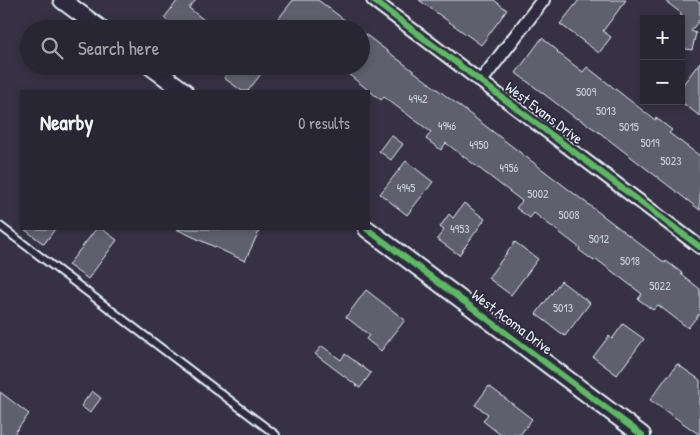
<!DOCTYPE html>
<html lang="en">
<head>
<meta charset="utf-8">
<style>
	body { margin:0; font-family:"Patrick Hand",sans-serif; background:#34323f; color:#f1f3f6 }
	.controls { position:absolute; right:15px; top:15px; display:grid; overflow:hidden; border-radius:0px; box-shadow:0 2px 8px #0003 }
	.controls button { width:45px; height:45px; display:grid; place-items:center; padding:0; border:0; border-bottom:1px solid #44434e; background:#282633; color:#f1f3f6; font:25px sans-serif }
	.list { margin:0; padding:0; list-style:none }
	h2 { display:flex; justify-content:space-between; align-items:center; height:65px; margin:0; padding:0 20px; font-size:21px }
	h2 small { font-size:16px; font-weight:400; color:#a5a5ac }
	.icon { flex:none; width:28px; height:28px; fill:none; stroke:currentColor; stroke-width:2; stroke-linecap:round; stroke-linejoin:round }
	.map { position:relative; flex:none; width:700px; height:435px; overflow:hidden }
	.search { position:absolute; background:#282633; box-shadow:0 2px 8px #0003; left:20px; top:20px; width:350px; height:55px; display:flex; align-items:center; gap:12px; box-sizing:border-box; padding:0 18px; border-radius:28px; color:#a5a5ac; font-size:19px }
	.panel { position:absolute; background:#282633; box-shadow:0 2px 8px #0003; left:20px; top:90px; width:350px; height:140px; border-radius:0px }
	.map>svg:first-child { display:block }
	.building { fill:#605e6e; stroke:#e8f1f8 }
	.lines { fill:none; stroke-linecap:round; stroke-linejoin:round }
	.service-casing { stroke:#e8f1f8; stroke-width:10 }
	.minor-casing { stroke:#e8f1f8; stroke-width:16 }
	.tertiary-casing { stroke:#e8f1f8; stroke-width:20 }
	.service { stroke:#2f2a3d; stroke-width:6 }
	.minor { stroke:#2f2a3d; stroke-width:12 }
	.tertiary { stroke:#2f2a3d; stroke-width:16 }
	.cycleway-casing { stroke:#2f2a3d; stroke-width:9 }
	.cycleway { stroke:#5cba63; stroke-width:6 }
	.labels { text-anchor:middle; stroke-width:4; stroke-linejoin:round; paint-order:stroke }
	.number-label { font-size:12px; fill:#c6ccd6 }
	.street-label { font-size:15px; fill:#e8f1f8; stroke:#2f2a3d }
</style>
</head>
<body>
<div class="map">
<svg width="700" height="435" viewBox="0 0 700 435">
	<rect width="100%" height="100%" fill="#363244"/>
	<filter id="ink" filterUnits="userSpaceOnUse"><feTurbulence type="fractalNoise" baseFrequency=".02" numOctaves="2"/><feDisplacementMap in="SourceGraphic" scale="10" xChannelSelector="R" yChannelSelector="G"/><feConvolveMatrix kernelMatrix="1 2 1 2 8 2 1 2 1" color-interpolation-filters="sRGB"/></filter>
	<g filter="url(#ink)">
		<g class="building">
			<polygon points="178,0 196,0 189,8 204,20 198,29 178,29 164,18"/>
			<polygon points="293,0 318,0 346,21 340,29 286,29 276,22"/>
			<polygon points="419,0 494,0 507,10 481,45"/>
			<polygon points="579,0 626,0 603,31 611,37 599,53 560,24"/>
			<polygon points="664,0 696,0 700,3 700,19 691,31 696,33 692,50 681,48 681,13"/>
			<polygon points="361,31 665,263 666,261 682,273 681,274 700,289 700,313 688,328 658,305 653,310 638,299 642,294 596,259 594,261 579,250 580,248 534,213 530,218 516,208 522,201 446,143 441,150 426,139 431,132 384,97 381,100 338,66 361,66"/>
			<polygon points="542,38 558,51 557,52 583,72 587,67 655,120 656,118 672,130 669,133 700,156 700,210 600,133 578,118 577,119 516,73"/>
			<polygon points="700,62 700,116 681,102 681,87"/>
			<polygon points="233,66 267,66 248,91 242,91 224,78"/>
			<polygon points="391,135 403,144 391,160 379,151"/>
			<polygon points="406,161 433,182 407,215 380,194"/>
			<polygon points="464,203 485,219 459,255 437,239 444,230 440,227 449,214 453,218"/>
			<polygon points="24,229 55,229 44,244"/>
			<polygon points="96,229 102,229 117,240 88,279 68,265"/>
			<polygon points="176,229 260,229 245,261"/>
			<polygon points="515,242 538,259 511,295 488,278"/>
			<polygon points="561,281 590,303 565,336 536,314"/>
			<polygon points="366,290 405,320 381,351 366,339 369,335 346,317"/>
			<polygon points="623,324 644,339 617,375 593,357 609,336 612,339"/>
			<polygon points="322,346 341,360 345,354 371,373 360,388 315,354"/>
			<polygon points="677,364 700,380 700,435 650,400 668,375 669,376"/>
			<polygon points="489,386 532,419 520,435 501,435 483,421 488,414 475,405"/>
			<polygon points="92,391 101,398 90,413 81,406"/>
			<polygon points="0,392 29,414 13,435 0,435"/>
		</g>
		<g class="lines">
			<defs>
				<polyline id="service" points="0,226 276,435"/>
				<g id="minor">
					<polyline points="373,0 700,247"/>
					<polyline points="481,81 543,0"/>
				</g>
				<g id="tertiary">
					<polyline points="62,0 101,29"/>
					<polyline points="150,66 184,91"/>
					<polyline points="367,229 642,435"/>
				</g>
			</defs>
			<use href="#service" class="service-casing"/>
			<use href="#minor" class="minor-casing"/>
			<use href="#tertiary" class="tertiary-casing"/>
			<use href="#service" class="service"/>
			<use href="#minor" class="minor"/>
			<use href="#tertiary" class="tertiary"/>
			<defs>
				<g id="cycleway">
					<polyline points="373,0 700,247"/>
					<polyline points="367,229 642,435"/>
				</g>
			</defs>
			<use href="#cycleway" class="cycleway-casing"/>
			<use href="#cycleway" class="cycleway"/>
		</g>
	</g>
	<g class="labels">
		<g class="number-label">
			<text x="586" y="96">5009</text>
			<text x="418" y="103">4942</text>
			<text x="606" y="115">5013</text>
			<text x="447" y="130">4946</text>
			<text x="629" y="131">5015</text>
			<text x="650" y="147">5019</text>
			<text x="479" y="149">4950</text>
			<text x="671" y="165">5023</text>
			<text x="509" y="172">4956</text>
			<text x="406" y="192">4945</text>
			<text x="538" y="198">5002</text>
			<text x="569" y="219">5008</text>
			<text x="460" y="233">4953</text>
			<text x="599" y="243">5012</text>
			<text x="630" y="265">5018</text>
			<text x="660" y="290">5022</text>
			<text x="563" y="312">5013</text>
		</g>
		<g class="street-label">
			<text transform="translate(544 113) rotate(37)" y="5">West Evans Drive</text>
			<text transform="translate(512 322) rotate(37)" y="5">West Acoma Drive</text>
		</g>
	</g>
</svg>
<div class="controls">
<button>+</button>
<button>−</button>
</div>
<div class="search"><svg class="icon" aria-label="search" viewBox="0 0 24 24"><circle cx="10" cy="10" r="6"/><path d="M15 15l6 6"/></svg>Search here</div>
<section class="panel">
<h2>Nearby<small>0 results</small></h2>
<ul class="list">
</ul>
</section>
</div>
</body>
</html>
